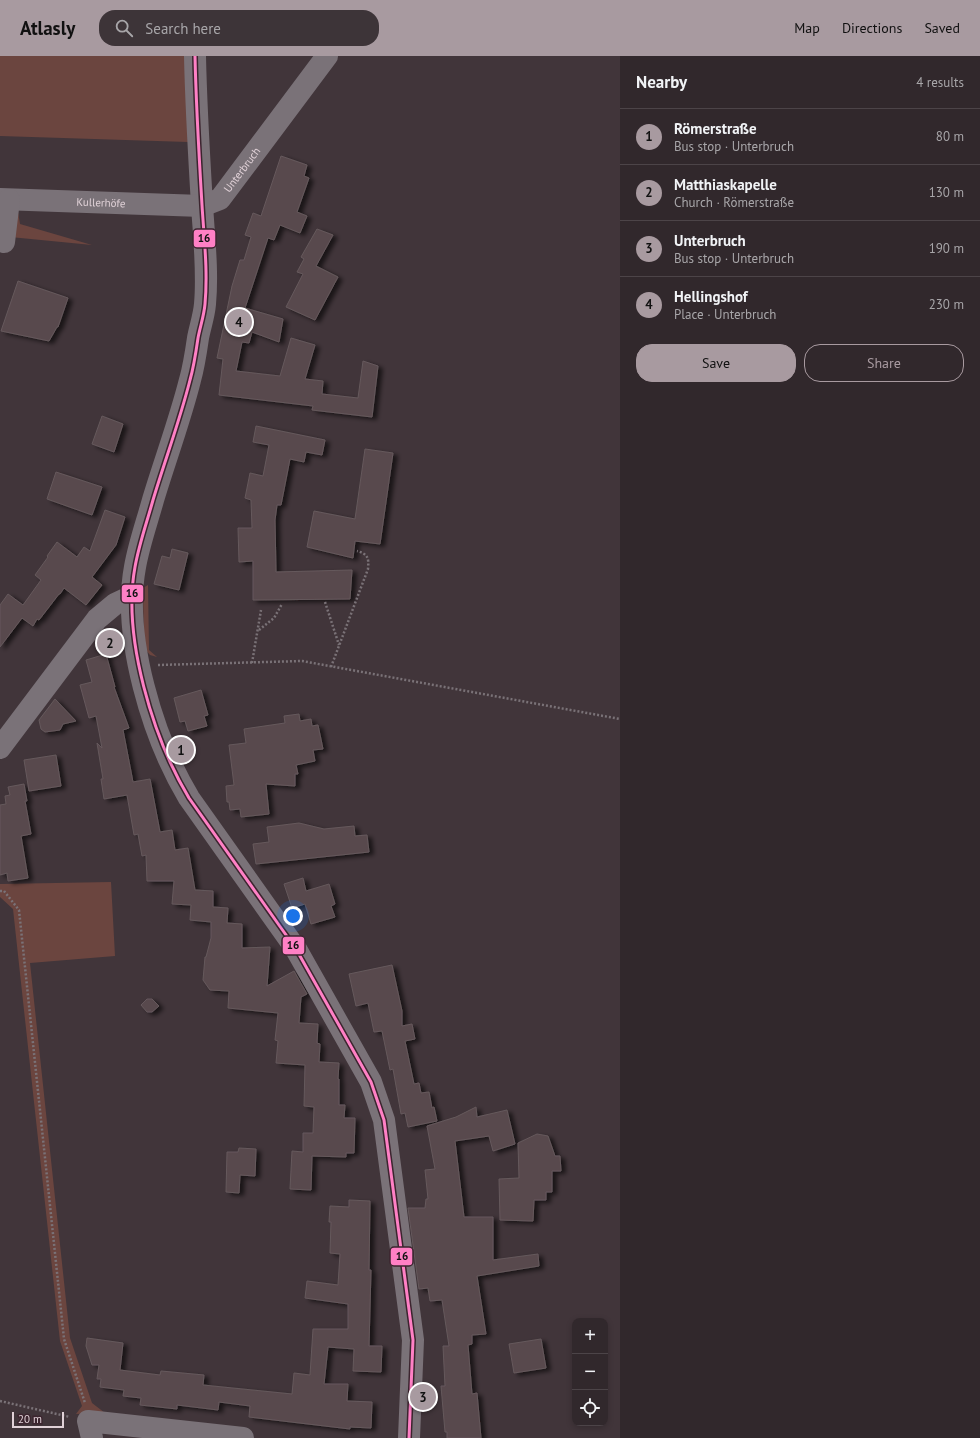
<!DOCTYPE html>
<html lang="en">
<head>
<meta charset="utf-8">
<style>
	body { margin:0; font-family:"PT Sans",sans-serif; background:#3d3438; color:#f1f3f6 }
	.controls { position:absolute; right:12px; bottom:12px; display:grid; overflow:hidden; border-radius:8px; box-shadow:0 2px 6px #0003 }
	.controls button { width:36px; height:36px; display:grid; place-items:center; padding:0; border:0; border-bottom:1px solid #4c4448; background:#31282c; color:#f1f3f6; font:20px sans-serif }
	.scale { position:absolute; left:12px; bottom:10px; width:52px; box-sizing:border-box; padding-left:4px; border:2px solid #e0d1d7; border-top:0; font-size:11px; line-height:14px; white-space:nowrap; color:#e0d1d7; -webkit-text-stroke:3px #3c252f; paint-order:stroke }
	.you { position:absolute; left:293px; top:860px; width:14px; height:14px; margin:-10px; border:3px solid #fff; border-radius:50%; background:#1a73e8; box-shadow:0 0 0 6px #1a73e833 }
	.badge { display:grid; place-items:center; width:26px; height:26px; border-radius:50%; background:#a89aa0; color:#111; font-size:13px; font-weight:700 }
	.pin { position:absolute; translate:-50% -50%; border:2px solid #fff; box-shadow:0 1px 4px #0006 }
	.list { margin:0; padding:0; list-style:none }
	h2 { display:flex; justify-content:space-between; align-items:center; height:52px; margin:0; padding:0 16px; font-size:17px }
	h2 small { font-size:13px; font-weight:400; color:#a8a6a9 }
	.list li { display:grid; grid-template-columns:26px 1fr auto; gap:12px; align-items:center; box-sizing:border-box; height:56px; padding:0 16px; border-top:1px solid #4c4448 }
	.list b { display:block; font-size:15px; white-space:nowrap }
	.list p { margin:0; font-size:13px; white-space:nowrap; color:#a8a6a9 }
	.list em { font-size:13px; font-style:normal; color:#a8a6a9 }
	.actions { display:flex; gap:8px; padding:12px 16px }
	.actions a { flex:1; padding:9px 0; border:1px solid #a89aa0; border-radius:16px; text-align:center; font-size:14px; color:#a89aa0 }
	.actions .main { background:#a89aa0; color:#111 }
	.icon { flex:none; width:22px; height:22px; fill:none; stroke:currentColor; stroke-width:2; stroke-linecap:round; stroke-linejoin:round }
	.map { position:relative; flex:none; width:620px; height:1382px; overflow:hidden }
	header { display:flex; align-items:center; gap:24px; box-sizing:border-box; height:56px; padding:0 20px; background:#a89aa0; color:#111 }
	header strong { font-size:19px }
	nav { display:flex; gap:22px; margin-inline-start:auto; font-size:14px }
	.search { width:280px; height:36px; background:#3d3438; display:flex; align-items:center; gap:10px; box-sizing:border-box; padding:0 14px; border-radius:16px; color:#a8a6a9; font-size:15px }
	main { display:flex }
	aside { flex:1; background:#31282c }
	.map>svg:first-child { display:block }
	.green { fill:#6b453f }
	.building { fill:#59494d; stroke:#65595c; filter:url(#shadow) }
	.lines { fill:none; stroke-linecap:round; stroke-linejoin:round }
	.path { stroke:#7a7277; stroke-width:2.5; stroke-dasharray:2 2; stroke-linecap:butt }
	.minor { stroke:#7a7278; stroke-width:22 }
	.bus-1-casing { stroke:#3c252f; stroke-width:6 }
	.bus-1 { stroke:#ff80c5; stroke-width:3 }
	.labels { text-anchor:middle; stroke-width:3; stroke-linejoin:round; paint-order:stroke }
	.street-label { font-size:11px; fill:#e0d1d7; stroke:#3c252f }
	.line-badge { stroke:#3c252f; stroke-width:1.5 }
	.pale-badge-label { font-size:11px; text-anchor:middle; font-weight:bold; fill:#111 }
</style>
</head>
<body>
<header>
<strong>Atlasly</strong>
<div class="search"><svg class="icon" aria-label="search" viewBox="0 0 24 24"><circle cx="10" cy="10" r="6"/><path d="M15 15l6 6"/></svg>Search here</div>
<nav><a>Map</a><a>Directions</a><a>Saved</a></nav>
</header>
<main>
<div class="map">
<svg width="620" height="1382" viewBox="0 0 620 1382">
	<defs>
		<filter id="shadow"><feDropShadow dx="4.5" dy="2.5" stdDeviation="2" flood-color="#0009"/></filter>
	</defs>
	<rect width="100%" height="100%" fill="#41353a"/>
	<g class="green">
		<polygon points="0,0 185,0 188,86 0,80"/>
		<polygon points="17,150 20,168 92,189 0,180"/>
		<polygon points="148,529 149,594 157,601 150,599 144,592 143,532"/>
		<polygon points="111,826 115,900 30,907 70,1282 92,1347 105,1357 76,1358 82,1350 60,1285 13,853 0,841 0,828"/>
	</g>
	<g class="building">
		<polygon points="281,100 307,109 304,120 309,122 297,156 307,160 300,177 280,169 274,184 268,182 245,252 283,263 279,286 252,276 249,287 242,286 236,315 280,320 291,282 315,289 305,323 323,325 322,338 358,342 363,305 378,310 372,361 312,354 313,350 219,339 223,303 217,302 232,230 240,204 244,204 251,181 245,179 253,157 261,160"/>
		<polygon points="317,173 333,179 316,210 338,221 315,264 286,251 303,218 297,216 304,203 301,201"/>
		<polygon points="18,225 68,242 58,271 57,271 49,285 1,275"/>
		<polygon points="102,360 123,368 114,396 92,388"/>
		<polygon points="256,370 325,384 322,399 306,396 304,406 290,403 281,449 277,449 275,464 276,516 352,514 350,543 253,544 253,505 239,506 238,472 252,472 251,444 245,442 250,417 263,420 269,389 253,386"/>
		<polygon points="365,393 393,397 380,488 355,485 353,502 307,491 314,455 355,463"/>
		<polygon points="56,416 102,431 92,459 47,443"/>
		<polygon points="105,454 125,461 116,489 92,521 102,529 86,549 64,532 60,538 59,538 39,564 37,563 33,570 22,562 0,591 0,549 8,538 23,549 41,524 35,519 48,501 47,500 57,486 77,501 84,491 90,495"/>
		<polygon points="172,493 188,497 179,534 154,528 162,500 170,502"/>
		<polygon points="106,598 115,631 114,631 129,672 123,674 133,726 150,723 160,776 172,774 175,794 188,792 195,834 213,835 213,851 228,852 227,867 242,868 242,892 270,891 267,930 294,915 307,938 301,941 299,967 318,968 317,987 320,988 319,1006 339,1007 338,1023 339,1023 339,1049 345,1049 344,1062 355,1062 354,1097 346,1097 346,1101 312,1100 311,1134 290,1133 292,1095 303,1096 303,1077 313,1077 314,1051 304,1050 305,1009 276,1007 278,985 275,984 278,957 228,952 229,935 210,934 203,924 205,901 206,901 211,882 211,866 190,864 191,849 172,848 174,825 147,825 146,799 142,800 138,778 134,779 127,739 104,743 101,723 103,723 97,687 102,692 96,660 89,662 80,629 92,626 86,604"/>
		<polygon points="201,634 208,659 204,660 207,670 188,675 185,665 180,666 174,642"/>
		<polygon points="55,643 76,665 63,668 60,674 45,676 41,673 39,664"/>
		<polygon points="299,658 300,665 311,663 312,670 318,669 323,693 313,694 315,705 296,709 298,718 295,718 295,730 266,728 269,758 241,761 240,753 230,754 229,746 227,746 226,730 234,729 229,689 246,687 244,673 285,667 284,660"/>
		<polygon points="56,699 61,730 29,735 24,704"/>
		<polygon points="24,728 27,745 25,745 31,778 21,780 28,822 8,825 7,817 0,819 0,749 6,748 5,740 10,739 8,731"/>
		<polygon points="299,767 324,773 354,770 355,780 367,779 369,796 256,808 253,788 269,786 267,771"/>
		<polygon points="303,822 306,835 329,828 335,848 331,850 335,861 311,868 305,848 292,852 284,828"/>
		<polygon points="392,909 402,955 402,970 412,968 415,983 405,985 414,1028 419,1027 421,1037 429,1036 432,1052 434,1051 437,1065 408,1071 405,1057 401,1058 393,1013 390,1014 382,975 374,976 368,947 356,950 349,918"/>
		<polygon points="147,943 152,943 159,950 152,956 147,956 141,949"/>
		<polygon points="476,1051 477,1061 507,1054 515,1088 493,1095 489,1080 455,1085 464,1161 493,1161 493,1204 538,1198 539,1210 477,1220 486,1278 472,1279 472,1288 468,1289 472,1338 477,1337 481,1382 447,1382 447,1376 445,1376 441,1330 445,1330 443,1290 449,1290 442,1244 430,1245 428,1232 419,1233 408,1152 425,1152 426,1143 428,1143 425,1114 435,1113 427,1070 456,1061"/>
		<polygon points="537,1078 548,1080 555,1100 560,1100 561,1115 552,1115 552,1136 546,1136 546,1144 534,1144 533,1165 500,1164 499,1123 519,1122 518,1087"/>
		<polygon points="239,1092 256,1093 255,1120 240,1119 239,1137 226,1136 227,1096 238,1096"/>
		<polygon points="349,1144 370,1145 369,1214 371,1214 369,1290 382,1290 381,1316 353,1315 354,1293 328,1291 324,1328 348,1328 347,1345 372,1346 371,1372 350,1371 350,1373 249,1361 250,1350 219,1346 218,1354 177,1349 177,1353 140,1349 141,1342 123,1340 124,1334 100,1331 101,1323 97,1323 99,1309 92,1309 86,1290 87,1282 123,1287 120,1314 160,1319 161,1315 204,1319 203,1329 292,1338 294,1317 310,1319 313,1273 348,1273 348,1248 305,1242 307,1225 338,1229 340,1198 330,1197 331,1166 329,1166 330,1150 349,1151"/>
		<polygon points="541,1283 546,1312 514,1317 509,1288"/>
	</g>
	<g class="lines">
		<g class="path">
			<polyline points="325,546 339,589"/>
			<polyline points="259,574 274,562 282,548"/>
			<polyline points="252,607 261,554"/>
			<polyline points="158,609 302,605 620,663"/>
			<path d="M331,611L368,513C369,502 368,498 357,495"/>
			<polyline points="0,835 4,835 19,854 64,1283 85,1347"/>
			<polyline points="0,1345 70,1361"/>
		</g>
		<g class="minor">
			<path d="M195,0C196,50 199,99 202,149C204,182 208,215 205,248C204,260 200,271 198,282C196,296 194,310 190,324C180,364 165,404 153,444C147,466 139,488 135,511C122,581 153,682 189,742L296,893L371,1026L384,1064L413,1284L409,1382"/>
			<path id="s1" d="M0,143L202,150L220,143L327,0"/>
			<polyline points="4,186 9,144"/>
			<polyline points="0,692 97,563 115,548 132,540"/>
			<polyline points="92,1382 88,1365 243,1382"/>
		</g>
		<defs>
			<path id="bus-1" d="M195,0C196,50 199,99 202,149C204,182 208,215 205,248C204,260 200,271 198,282C196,296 194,310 190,324C180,364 165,404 153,444C147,466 139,488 135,511C122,581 153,682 189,742L296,893L371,1026L384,1064L413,1284L409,1382"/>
		</defs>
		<use href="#bus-1" class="bus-1-casing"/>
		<use href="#bus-1" class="bus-1"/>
	</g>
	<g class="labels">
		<g class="street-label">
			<text dy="4" stroke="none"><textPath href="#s1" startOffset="258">Unterbruch</textPath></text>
			<text dy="4" stroke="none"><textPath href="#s1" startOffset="101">Kullerhöfe</textPath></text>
		</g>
	</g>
	<g class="line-badge">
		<rect x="193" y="173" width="23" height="19" rx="4" fill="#ff80c5"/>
		<rect x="121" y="528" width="23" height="19" rx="4" fill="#ff80c5"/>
		<rect x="282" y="880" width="23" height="19" rx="4" fill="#ff80c5"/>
		<rect x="390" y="1191" width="23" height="19" rx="4" fill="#ff80c5"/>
	</g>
	<g class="pale-badge-label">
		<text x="204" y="186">16</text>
		<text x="132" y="541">16</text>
		<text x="293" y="893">16</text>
		<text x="402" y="1204">16</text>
	</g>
</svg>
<div class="controls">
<button>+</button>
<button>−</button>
<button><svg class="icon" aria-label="locate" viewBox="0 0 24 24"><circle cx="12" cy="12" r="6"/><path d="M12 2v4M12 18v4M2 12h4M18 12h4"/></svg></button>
</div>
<div class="scale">20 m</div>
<div class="you"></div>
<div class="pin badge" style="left:181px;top:694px">1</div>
<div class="pin badge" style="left:110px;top:587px">2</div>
<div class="pin badge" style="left:423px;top:1341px">3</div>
<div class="pin badge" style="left:239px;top:266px">4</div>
</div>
<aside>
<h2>Nearby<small>4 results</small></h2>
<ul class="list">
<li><span class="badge">1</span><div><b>Römerstraße</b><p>Bus stop · Unterbruch</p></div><em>80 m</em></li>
<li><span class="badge">2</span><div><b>Matthiaskapelle</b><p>Church · Römerstraße</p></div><em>130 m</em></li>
<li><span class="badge">3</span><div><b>Unterbruch</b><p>Bus stop · Unterbruch</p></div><em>190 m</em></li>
<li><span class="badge">4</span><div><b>Hellingshof</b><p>Place · Unterbruch</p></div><em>230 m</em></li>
</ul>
<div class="actions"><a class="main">Save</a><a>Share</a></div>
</aside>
</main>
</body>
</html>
